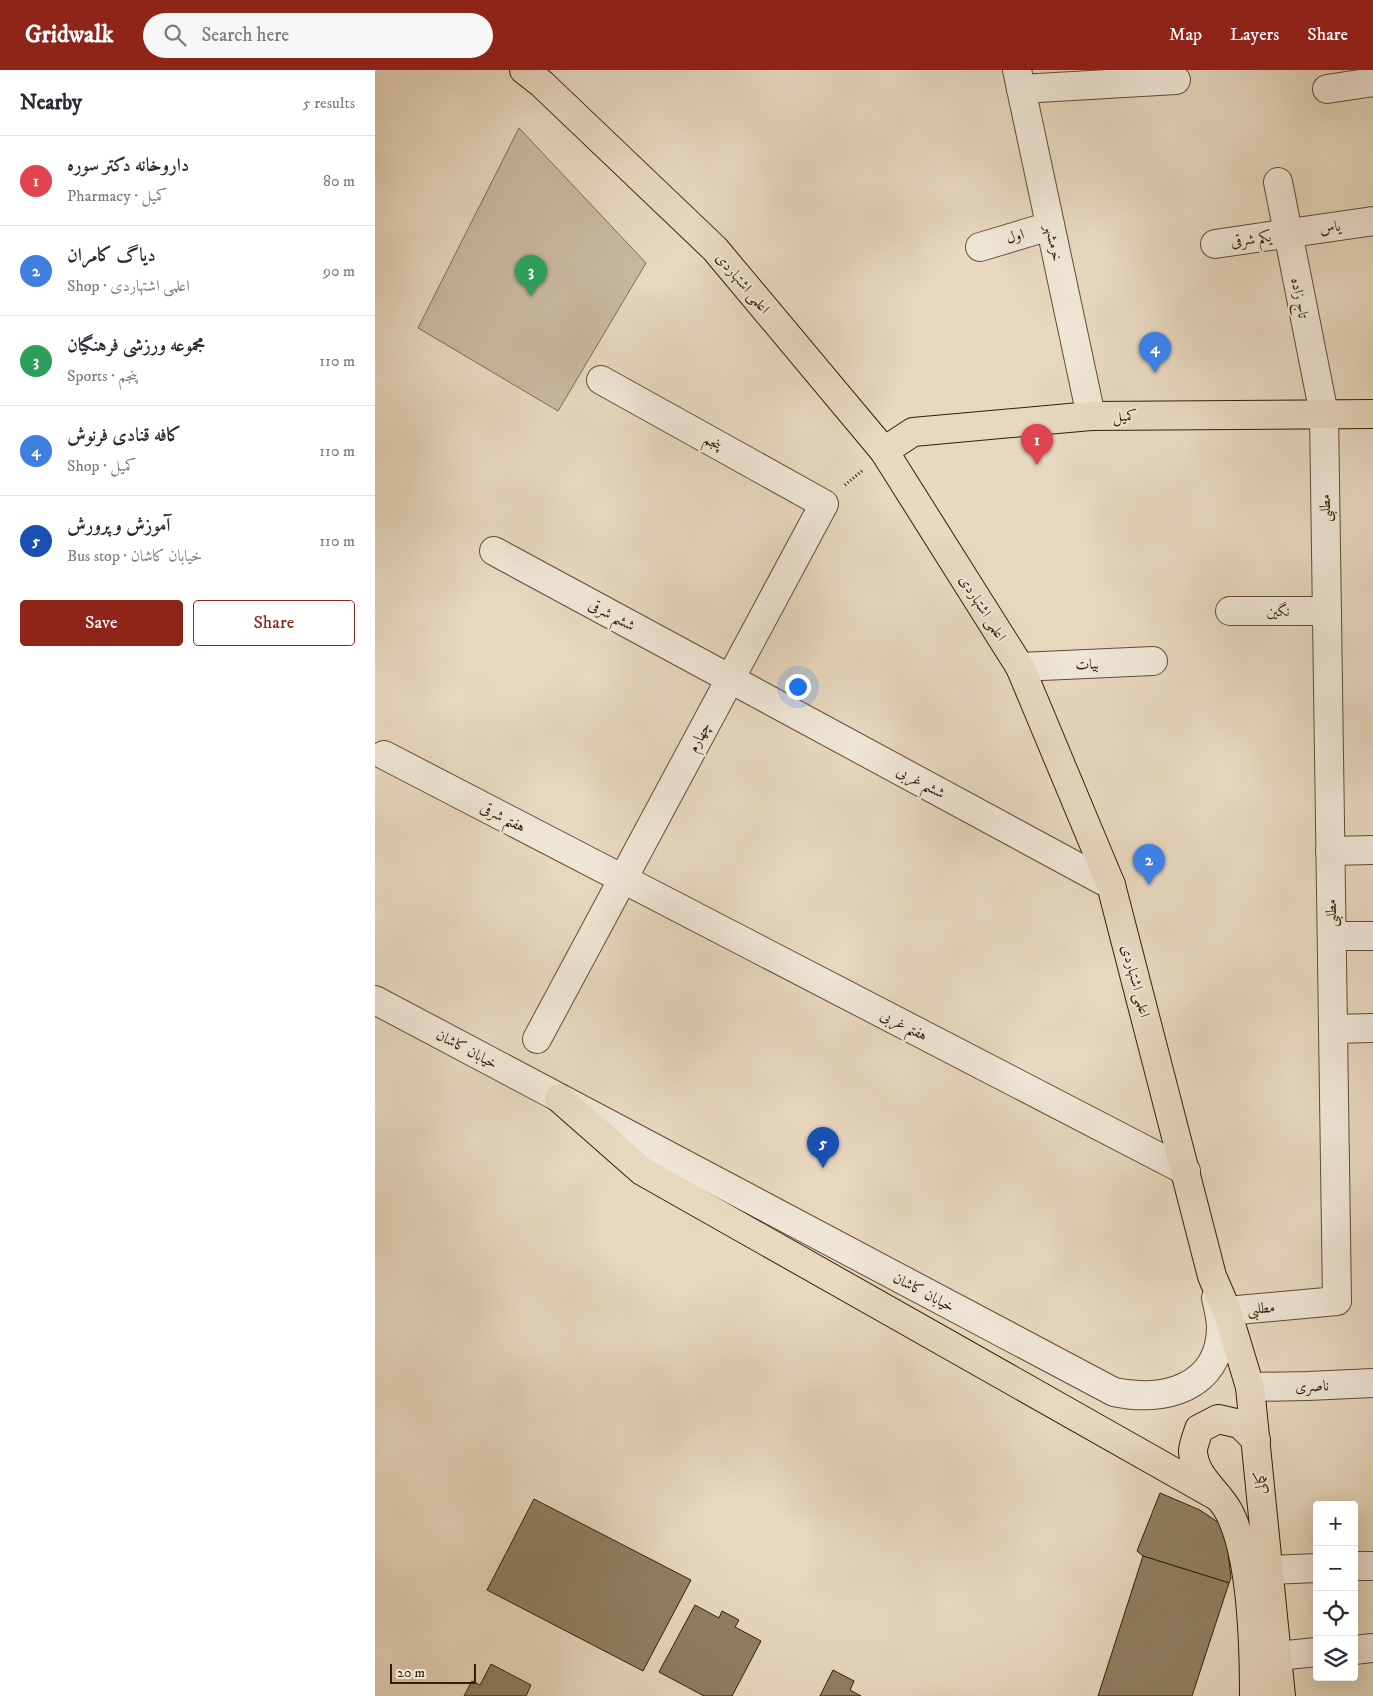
<!DOCTYPE html>
<html lang="en">
<head>
<meta charset="utf-8">
<style>
	body { margin:0; font-family:"IM FELL DW Pica",Amiri,serif; background:#f7f7f7; color:#2b2b33 }
	.controls { position:absolute; right:15px; bottom:15px; display:grid; overflow:hidden; border-radius:5px; box-shadow:0 5px 20px #0002 }
	.controls button { width:45px; height:45px; display:grid; place-items:center; padding:0; border:0; border-bottom:1px solid #e1e1e2; background:#fff; color:#2b2b33; font:25px sans-serif }
	.scale { position:absolute; left:15px; bottom:12px; width:86px; box-sizing:border-box; padding-left:5px; border:2px solid #331f01; border-top:0; font-size:14px; line-height:18px; white-space:nowrap; color:#331f01; -webkit-text-stroke:4px #f0e6d6; paint-order:stroke }
	.you { position:absolute; left:422px; top:616px; width:18px; height:18px; margin:-12px; border:4px solid #fff; border-radius:50%; background:#1a73e8; box-shadow:0 0 0 8px #1a73e833 }
	.badge { display:grid; place-items:center; width:32px; height:32px; border-radius:50%; background:#8f2418; color:#fff; font-size:16px; font-weight:700 }
	.pin { position:absolute; translate:-50% -41px; filter:drop-shadow(0 1px 2px #0008) }
	.pin::after { content:''; position:absolute; top:26px; width:18px; height:15px; background:inherit; clip-path:polygon(0 0,100% 0,50% 100%) }
	.list { margin:0; padding:0; list-style:none }
	h2 { display:flex; justify-content:space-between; align-items:center; height:65px; margin:0; padding:0 20px; font-size:21px }
	h2 small { font-size:16px; font-weight:400; color:#7c7c81 }
	.list li { display:grid; grid-template-columns:32px 1fr auto; gap:15px; align-items:center; box-sizing:border-box; height:90px; padding:0 20px; border-top:1px solid #e1e1e2 }
	.list b { display:block; font-size:19px; white-space:nowrap }
	.list p { margin:0; font-size:16px; white-space:nowrap; color:#7c7c81 }
	.list em { font-size:16px; font-style:normal; color:#7c7c81 }
	.actions { display:flex; gap:10px; padding:15px 20px }
	.actions a { flex:1; padding:11px 0; border:1px solid #8f2418; border-radius:5px; text-align:center; font-size:18px; color:#8f2418 }
	.actions .main { background:#8f2418; color:#fff }
	.icon { flex:none; width:28px; height:28px; fill:none; stroke:currentColor; stroke-width:2; stroke-linecap:round; stroke-linejoin:round }
	.map { position:relative; flex:none; width:998px; height:1626px; overflow:hidden }
	header { display:flex; align-items:center; gap:30px; box-sizing:border-box; height:70px; padding:0 25px; background:#8f2418; color:#fff }
	header strong { font-size:24px }
	nav { display:flex; gap:28px; margin-inline-start:auto; font-size:18px }
	.search { width:350px; height:45px; background:#f7f7f7; display:flex; align-items:center; gap:12px; box-sizing:border-box; padding:0 18px; border-radius:28px; color:#7c7c81; font-size:19px }
	main { display:flex }
	aside { flex:1; background:#fff }
	.map>svg:first-child { display:block }
	.green { fill:#c9b9a0; stroke:#7e6c50 }
	.building { fill:#917f64; stroke:#331f01 }
	.lines { fill:none; stroke-linecap:round; stroke-linejoin:round }
	.minor-casing { stroke:#604d31; stroke-width:30 }
	.major-casing { stroke:#331f01; stroke-width:30 }
	.path { stroke:#331f01; stroke-width:3; stroke-dasharray:1 2.5; stroke-linecap:butt }
	.minor { stroke:#f0e6d6; stroke-width:28 }
	.major { stroke:#e8d8c0; stroke-width:28 }
	.labels { text-anchor:middle; stroke-width:4; stroke-linejoin:round; paint-order:stroke }
	.street-label { font-size:15px; fill:#331f01; stroke:#f0e6d6 }
</style>
</head>
<body>
<header>
<strong>Gridwalk</strong>
<div class="search"><svg class="icon" aria-label="search" viewBox="0 0 24 24"><circle cx="10" cy="10" r="6"/><path d="M15 15l6 6"/></svg>Search here</div>
<nav><a>Map</a><a>Layers</a><a>Share</a></nav>
</header>
<main>
<aside>
<h2>Nearby<small>5 results</small></h2>
<ul class="list">
<li><span class="badge" style="background:#e0444e">1</span><div><b>داروخانه دکتر سوره</b><p>Pharmacy · کمیل</p></div><em>80 m</em></li>
<li><span class="badge" style="background:#3f7fe0">2</span><div><b>دیاگ کامران</b><p>Shop · اعلمی اشتهاردی</p></div><em>90 m</em></li>
<li><span class="badge" style="background:#2e9e5b">3</span><div><b>مجموعه ورزشی فرهنگیان</b><p>Sports · پنجم</p></div><em>110 m</em></li>
<li><span class="badge" style="background:#3f7fe0">4</span><div><b>کافه قنادی فرنوش</b><p>Shop · کمیل</p></div><em>110 m</em></li>
<li><span class="badge" style="background:#1a4fb4">5</span><div><b>آموزش و پرورش</b><p>Bus stop · خیابان کاشان</p></div><em>110 m</em></li>
</ul>
<div class="actions"><a class="main">Save</a><a>Share</a></div>
</aside>
<div class="map">
<svg width="998" height="1626" viewBox="0 0 998 1626">
	<rect width="100%" height="100%" fill="#e8d8c0"/>
	<filter id="stains"><feTurbulence type="fractalNoise" baseFrequency=".004" numOctaves="4"/><feColorMatrix values="0 0 0 0 .2 0 0 0 0 .09 0 0 0 0 .02 0 0 0 .5 -.17"/></filter>
	<radialGradient id="worn" r=".72"><stop offset=".6" stop-color="#630" stop-opacity="0"/><stop offset="1" stop-color="#630" stop-opacity=".3"/></radialGradient>
	<polygon class="green" points="144,58 271,193 183,341 43,258"/>
	<g class="building">
		<polygon points="785,1423 825,1440 850,1457 856,1508 854,1513 768,1486 762,1481"/>
		<polygon points="159,1429 316,1510 268,1601 112,1520"/>
		<polygon points="768,1486 854,1513 817,1626 723,1626"/>
		<polygon points="320,1535 344,1548 347,1541 364,1550 360,1557 386,1571 357,1626 329,1626 284,1602"/>
		<polygon points="116,1594 156,1615 151,1626 89,1626 97,1611 105,1615"/>
		<polygon points="458,1600 479,1611 475,1620 486,1626 445,1626"/>
	</g>
	<g class="lines">
		<defs>
			<g id="minor">
				<polyline points="642,0 716,346"/>
				<polyline points="646,19 801,10"/>
				<polyline points="952,19 998,12"/>
				<polyline points="840,174 998,151"/>
				<polyline points="605,177 675,156"/>
				<polyline points="119,481 736,815"/>
				<polyline points="855,541 952,541"/>
				<polyline points="645,597 778,591"/>
				<polyline points="9,685 811,1101"/>
				<polyline points="955,781 998,780"/>
				<polyline points="957,866 998,866"/>
				<path d="M0,930L739,1322C788,1333 845,1318 846,1258C846,1248 843,1237 841,1228"/>
				<polyline points="958,959 998,958"/>
				<polyline points="162,969 449,434 226,310"/>
				<polyline points="852,1241 962,1231 949,344 903,112"/>
				<polyline points="875,1317 933,1316 998,1313"/>
				<polyline points="979,1496 998,1496"/>
				<polyline points="893,1500 942,1498"/>
				<polyline points="979,1580 998,1578"/>
				<polyline points="902,1586 942,1582"/>
			</g>
			<g id="major">
				<polyline points="149,0 167,14 340,179 509,381 645,597 736,815 837,1206 852,1241 875,1317 906,1626"/>
				<polyline points="509,381 538,362 716,346 998,344"/>
				<polyline points="184,1028 267,1101 843,1427"/>
				<path d="M879,1626C879,1576 877,1486 854,1442C843,1421 819,1407 818,1381C818,1375 822,1366 824,1359L843,1349L865,1354L881,1370"/>
			</g>
		</defs>
		<use href="#minor" class="minor-casing"/>
		<use href="#major" class="major-casing"/>
		<polyline class="path" points="470,415 488,400"/>
		<use href="#minor" class="minor"/>
		<use href="#major" class="major"/>
	</g>
	<g class="labels">
		<g class="street-label">
			<text transform="translate(955 157) rotate(-8)" y="5">یاس</text>
			<text transform="translate(640 166) rotate(-17)" y="5">اول</text>
			<text transform="translate(876 169) rotate(-8)" y="5">یکم شرقی</text>
			<text transform="translate(679 173) rotate(78)" y="5">خرمشهر</text>
			<text transform="translate(368 213) rotate(50)" y="5">اعلمی اشتهاردی</text>
			<text transform="translate(925 228) rotate(79)" y="5">تاج زاده</text>
			<text transform="translate(750 346) rotate(-1)" y="5">کمیل</text>
			<text transform="translate(338 372) rotate(29)" y="5">پنجم</text>
			<text transform="translate(950 438) rotate(-91)" y="5">مطلبی</text>
			<text transform="translate(608 538) rotate(58)" y="5">اعلمی اشتهاردی</text>
			<text x="903" y="546">نگین</text>
			<text transform="translate(237 545) rotate(28)" y="5">ششم شرقی</text>
			<text transform="translate(712 594) rotate(-2)" y="5">بیات</text>
			<text transform="translate(324 667) rotate(-62)" y="5">چهارم</text>
			<text transform="translate(546 712) rotate(28)" y="5">ششم غربی</text>
			<text transform="translate(128 747) rotate(27)" y="5">هفتم شرقی</text>
			<text transform="translate(956 843) rotate(-91)" y="5">مطلبی</text>
			<text transform="translate(761 911) rotate(75)" y="5">اعلمی اشتهاردی</text>
			<text transform="translate(529 955) rotate(27)" y="5">هفتم غربی</text>
			<text transform="translate(92 979) rotate(28)" y="5">خیابان کاشان</text>
			<text transform="translate(549 1222) rotate(28)" y="5">خیابان کاشان</text>
			<text transform="translate(886 1238) rotate(-5)" y="5">مطلبی</text>
			<text transform="translate(937 1316) rotate(-2)" y="5">ناصری</text>
			<text transform="translate(885 1413) rotate(-95)" y="5">کمالی</text>
		</g>
	</g>
	<rect width="100%" height="100%" filter="url(#stains)"/>
	<rect width="100%" height="100%" fill="url(#worn)"/>
</svg>
<div class="controls">
<button>+</button>
<button>−</button>
<button><svg class="icon" aria-label="locate" viewBox="0 0 24 24"><circle cx="12" cy="12" r="6"/><path d="M12 2v4M12 18v4M2 12h4M18 12h4"/></svg></button>
<button><svg class="icon" aria-label="layers" viewBox="0 0 24 24"><path d="M12 4l9 5-9 5-9-5zM3 14l9 5 9-5"/></svg></button>
</div>
<div class="scale">20 m</div>
<div class="you"></div>
<div class="pin badge" style="left:662px;top:395px;background:#e0444e">1</div>
<div class="pin badge" style="left:774px;top:815px;background:#3f7fe0">2</div>
<div class="pin badge" style="left:156px;top:226px;background:#2e9e5b">3</div>
<div class="pin badge" style="left:780px;top:303px;background:#3f7fe0">4</div>
<div class="pin badge" style="left:448px;top:1098px;background:#1a4fb4">5</div>
</div>
</main>
</body>
</html>
